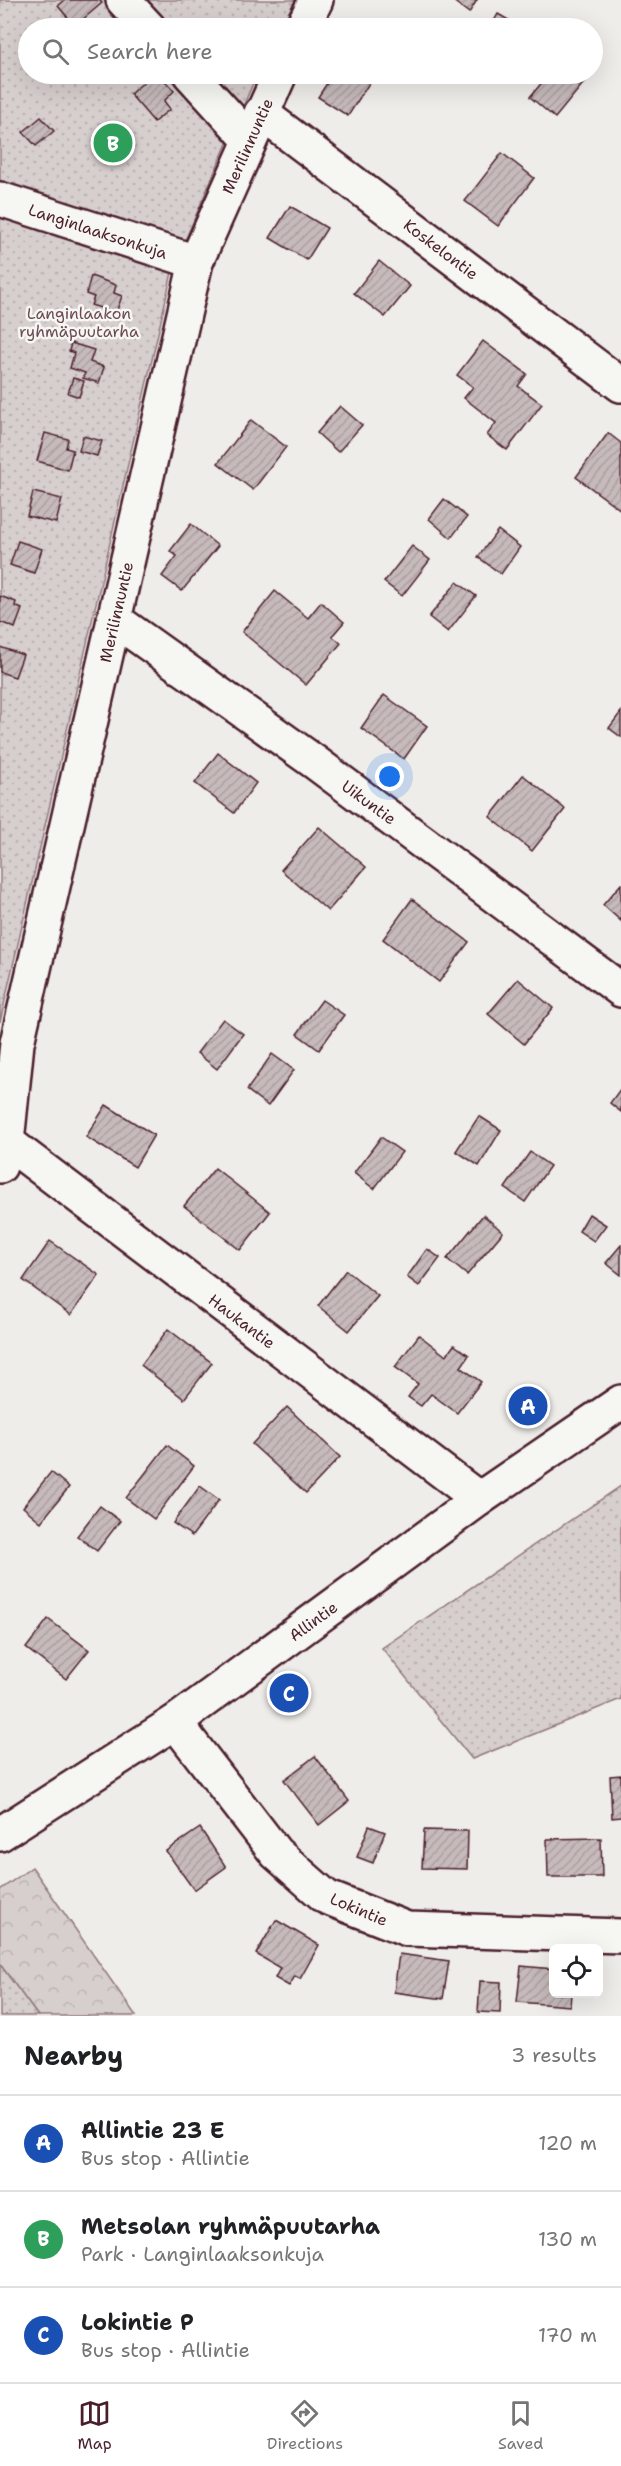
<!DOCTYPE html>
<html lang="en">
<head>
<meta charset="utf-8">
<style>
	body { margin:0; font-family:"Shantell Sans",sans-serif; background:#f2f2f2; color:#202124 }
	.controls { position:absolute; right:18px; bottom:18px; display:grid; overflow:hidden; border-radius:9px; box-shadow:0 6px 24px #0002 }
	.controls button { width:54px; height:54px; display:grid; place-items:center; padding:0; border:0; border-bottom:2px solid #e0e0e0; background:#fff; color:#202124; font:30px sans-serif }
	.you { position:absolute; left:390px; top:777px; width:21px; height:21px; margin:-15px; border:4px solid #fff; border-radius:50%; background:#1a73e8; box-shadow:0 0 0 9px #1a73e833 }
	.badge { display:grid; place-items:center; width:39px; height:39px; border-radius:50%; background:#4a1f2b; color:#fff; font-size:20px; font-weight:700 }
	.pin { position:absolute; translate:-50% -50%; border:3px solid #fff; box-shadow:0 2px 6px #0006 }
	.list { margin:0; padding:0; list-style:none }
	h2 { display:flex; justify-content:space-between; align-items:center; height:78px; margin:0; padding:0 24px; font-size:26px }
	h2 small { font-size:20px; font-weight:400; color:#757577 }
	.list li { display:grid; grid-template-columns:39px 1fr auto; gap:18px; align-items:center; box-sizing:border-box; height:96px; padding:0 24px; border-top:2px solid #e0e0e0 }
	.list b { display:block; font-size:22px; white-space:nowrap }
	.list p { margin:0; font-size:20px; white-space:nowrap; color:#757577 }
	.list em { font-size:20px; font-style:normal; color:#757577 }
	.icon { flex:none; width:33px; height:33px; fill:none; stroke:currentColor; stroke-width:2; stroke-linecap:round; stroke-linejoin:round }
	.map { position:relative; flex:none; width:621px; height:2016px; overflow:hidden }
	.search { position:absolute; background:#fff; box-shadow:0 6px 24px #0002; left:18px; right:18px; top:18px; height:66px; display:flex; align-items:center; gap:15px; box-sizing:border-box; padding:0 21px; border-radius:33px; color:#757577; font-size:22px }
	.sheet { height:366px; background:#fff }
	nav { display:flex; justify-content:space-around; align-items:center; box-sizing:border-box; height:84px; border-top:2px solid #e0e0e0; background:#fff; font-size:16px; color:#757577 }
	nav a { display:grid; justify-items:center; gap:3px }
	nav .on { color:#4a1f2b }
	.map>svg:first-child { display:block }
	.grass { fill:url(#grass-dots); stroke:#90777c; stroke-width:1.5 }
	.forest { fill:url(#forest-crowns); stroke:#90777c; stroke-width:1.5 }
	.building { fill:url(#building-hatch); stroke:#4a1f2b; stroke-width:1.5 }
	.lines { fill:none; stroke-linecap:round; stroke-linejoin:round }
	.minor-casing { stroke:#4a1f2b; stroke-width:38 }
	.minor { stroke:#f6f6f2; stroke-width:33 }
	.labels { text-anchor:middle; stroke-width:5; stroke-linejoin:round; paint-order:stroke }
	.street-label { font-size:16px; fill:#4a1f2b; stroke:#f6f6f2 }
	.park-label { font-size:16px; fill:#6d4b54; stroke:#f6f6f2 }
</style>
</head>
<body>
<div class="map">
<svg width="621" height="2016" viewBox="0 0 621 2016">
	<defs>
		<pattern id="grass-dots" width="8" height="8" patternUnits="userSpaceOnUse" patternTransform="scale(1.5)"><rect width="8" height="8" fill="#d7cfce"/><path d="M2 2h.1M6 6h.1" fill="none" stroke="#bab1b1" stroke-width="1.8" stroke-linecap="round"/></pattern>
		<pattern id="forest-crowns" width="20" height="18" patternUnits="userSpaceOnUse" patternTransform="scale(1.5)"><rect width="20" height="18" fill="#d7cfce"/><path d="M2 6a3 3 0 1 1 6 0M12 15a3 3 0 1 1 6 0" fill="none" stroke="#bab1b1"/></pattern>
		<pattern id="building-hatch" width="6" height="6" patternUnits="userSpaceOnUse" patternTransform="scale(1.5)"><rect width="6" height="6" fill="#c6babb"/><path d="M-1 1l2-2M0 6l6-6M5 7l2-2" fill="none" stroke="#ac9fa1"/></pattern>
	</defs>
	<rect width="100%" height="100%" fill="#efedea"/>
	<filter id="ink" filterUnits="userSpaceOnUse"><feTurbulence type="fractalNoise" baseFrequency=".0167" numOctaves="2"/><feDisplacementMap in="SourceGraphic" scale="12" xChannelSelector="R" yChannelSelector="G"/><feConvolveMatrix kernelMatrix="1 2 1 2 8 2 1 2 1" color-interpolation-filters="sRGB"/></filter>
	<g filter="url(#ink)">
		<g class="grass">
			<polygon points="0,0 295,0 280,28 28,28 28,74 257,74 183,245 0,184"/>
			<polygon points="0,212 173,268 0,1022"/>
			<polygon points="621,1486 621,1699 472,1759 382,1648"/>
			<polygon points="0,1964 38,2016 0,2016"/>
		</g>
		<polygon class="forest" points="32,1867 136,2016 38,2016 0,1964 0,1890"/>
		<g class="building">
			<polygon points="65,0 99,0 102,3 75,26 58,6"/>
			<polygon points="452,0 477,0 469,13"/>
			<polygon points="498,14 519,26 518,28 490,28"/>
			<polygon points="153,74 159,74 174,91 164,101 170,109 154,122 130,94"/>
			<polygon points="333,74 368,74 373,77 348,116 318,97"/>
			<polygon points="549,74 591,74 555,118 530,97"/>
			<polygon points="41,117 54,131 36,146 23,132"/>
			<polygon points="502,153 534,178 498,226 465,201"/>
			<polygon points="290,206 327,228 307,260 270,238"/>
			<polygon points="379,261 410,286 385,317 354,293"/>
			<polygon points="91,276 116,285 114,293 122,296 116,313 91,305 94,297 86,294"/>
			<polygon points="483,341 527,374 518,386 542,404 507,450 487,435 496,423 464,398 473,387 457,375"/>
			<polygon points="71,343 94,350 90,362 104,367 99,383 83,378 85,373 70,368 74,353 69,351"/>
			<polygon points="73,378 84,381 79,397 68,393"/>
			<polygon points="340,406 362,425 338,452 317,433"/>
			<polygon points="251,420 286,447 253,490 218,463"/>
			<polygon points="45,433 68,439 66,448 73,450 68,470 37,461"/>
			<polygon points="608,433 621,443 621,510 576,477"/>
			<polygon points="83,436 102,441 97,456 79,451"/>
			<polygon points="33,492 62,499 56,523 27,516"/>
			<polygon points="444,499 467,517 451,538 429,519"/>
			<polygon points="191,524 218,546 182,591 162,576 177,556 170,551"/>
			<polygon points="498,530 520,547 501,574 478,557"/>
			<polygon points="18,541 42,549 34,573 10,565"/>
			<polygon points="412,546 430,560 402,596 384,582"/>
			<polygon points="457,582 476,596 448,632 429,617"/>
			<polygon points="275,591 308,618 321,602 344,622 332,636 341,643 306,685 242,632"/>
			<polygon points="0,596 16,602 15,606 22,609 15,628 0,622"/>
			<polygon points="0,647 23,655 15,677 0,672"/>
			<polygon points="384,695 427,726 404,759 361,728"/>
			<polygon points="621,712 621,737 609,728"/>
			<polygon points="218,753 256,783 234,813 195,783"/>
			<polygon points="523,775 565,809 532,851 490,817"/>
			<polygon points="319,827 366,867 328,911 281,870"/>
			<polygon points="621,884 621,921 603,905"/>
			<polygon points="412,899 469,942 439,982 383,939"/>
			<polygon points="518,979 553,1008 524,1044 488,1014"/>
			<polygon points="322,1000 344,1015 319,1050 297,1034"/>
			<polygon points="223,1019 243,1034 217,1069 197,1053"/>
			<polygon points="272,1054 294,1070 268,1106 247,1090"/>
			<polygon points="621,1088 621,1112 610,1103"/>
			<polygon points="106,1105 154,1135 135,1167 86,1137"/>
			<polygon points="479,1116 501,1130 479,1166 456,1151"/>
			<polygon points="381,1137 402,1152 374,1189 354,1173"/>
			<polygon points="530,1152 550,1166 525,1202 505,1188"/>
			<polygon points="215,1168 270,1212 240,1250 184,1206"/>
			<polygon points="589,1214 606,1225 594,1241 579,1231"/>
			<polygon points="483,1215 503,1232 467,1275 447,1259"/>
			<polygon points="50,1241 99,1275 71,1315 23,1280"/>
			<polygon points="621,1245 621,1275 606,1263"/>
			<polygon points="427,1249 440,1258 419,1286 407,1277"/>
			<polygon points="346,1270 378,1296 349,1331 318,1306"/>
			<polygon points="168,1329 212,1363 184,1399 141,1365"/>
			<polygon points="419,1335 446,1356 454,1345 469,1355 461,1367 481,1382 457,1413 431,1394 421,1406 408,1397 418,1384 395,1367"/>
			<polygon points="287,1407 340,1457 306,1493 252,1444"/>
			<polygon points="167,1445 194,1466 154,1519 126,1498"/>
			<polygon points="51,1472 69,1487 41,1522 23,1507"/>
			<polygon points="200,1486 219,1500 192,1536 173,1523"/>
			<polygon points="100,1506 120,1521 97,1551 77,1536"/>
			<polygon points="48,1619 89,1650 66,1679 26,1648"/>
			<polygon points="315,1756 349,1801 319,1825 284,1780"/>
			<polygon points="621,1775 621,1817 612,1818 610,1776"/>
			<polygon points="369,1826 385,1832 373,1863 357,1857"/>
			<polygon points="200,1828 226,1867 194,1890 166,1851"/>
			<polygon points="424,1830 468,1831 467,1869 422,1868"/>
			<polygon points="601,1838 602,1877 548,1877 547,1839"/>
			<polygon points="276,1920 319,1945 300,1979 295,1976 289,1986 275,1978 280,1968 256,1954"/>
			<polygon points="399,1954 449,1961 443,1999 394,1992"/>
			<polygon points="521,1966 554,1969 554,1994 571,1994 570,2006 517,2002"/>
			<polygon points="480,1981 501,1982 500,2013 478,2012"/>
		</g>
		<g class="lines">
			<defs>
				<g id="minor">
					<polyline points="123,0 149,28"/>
					<polyline points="302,28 316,0"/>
					<polyline points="190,74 249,139"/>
					<polyline points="261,113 621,385"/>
					<polyline points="0,199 196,262"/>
					<polyline points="114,619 316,763 621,990"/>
					<polyline points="7,1142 479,1499"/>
					<polyline points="0,1166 7,1142 17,1043 196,262 280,74"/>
					<polyline points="175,1722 276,1853 326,1897 407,1929 621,1936"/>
					<polyline points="0,1834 175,1722 479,1499 621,1402"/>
				</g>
			</defs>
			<use href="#minor" class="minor-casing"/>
			<use href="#minor" class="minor"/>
		</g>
	</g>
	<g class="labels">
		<g class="street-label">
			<text transform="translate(247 146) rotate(-66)" y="6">Merilinnuntie</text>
			<text transform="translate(98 231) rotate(18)" y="6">Langinlaaksonkuja</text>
			<text transform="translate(441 249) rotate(37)" y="6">Koskelontie</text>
			<text transform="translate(116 612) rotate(-77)" y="6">Merilinnuntie</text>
			<text transform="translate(369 802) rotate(36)" y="6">Uikuntie</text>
			<text transform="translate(242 1321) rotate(37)" y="6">Haukantie</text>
			<text transform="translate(313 1621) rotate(-36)" y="6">Allintie</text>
			<text transform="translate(359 1909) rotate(23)" y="6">Lokintie</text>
		</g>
		<g class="park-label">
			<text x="79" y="319">Langinlaakon<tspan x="79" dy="18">ryhmäpuutarha</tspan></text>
		</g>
	</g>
</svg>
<div class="controls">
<button><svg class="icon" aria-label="locate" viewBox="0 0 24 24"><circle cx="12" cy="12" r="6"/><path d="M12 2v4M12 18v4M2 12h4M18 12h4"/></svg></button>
</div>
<div class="you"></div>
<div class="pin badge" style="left:528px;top:1406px;background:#1a4fb4">A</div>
<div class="pin badge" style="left:113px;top:143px;background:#2e9e5b">B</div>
<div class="pin badge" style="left:289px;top:1693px;background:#1a4fb4">C</div>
<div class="search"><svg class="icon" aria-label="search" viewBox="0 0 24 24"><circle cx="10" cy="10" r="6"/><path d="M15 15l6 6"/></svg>Search here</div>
</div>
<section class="sheet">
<h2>Nearby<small>3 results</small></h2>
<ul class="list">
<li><span class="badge" style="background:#1a4fb4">A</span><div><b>Allintie 23 E</b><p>Bus stop · Allintie</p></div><em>120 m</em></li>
<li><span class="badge" style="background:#2e9e5b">B</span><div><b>Metsolan ryhmäpuutarha</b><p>Park · Langinlaaksonkuja</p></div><em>130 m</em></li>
<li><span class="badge" style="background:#1a4fb4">C</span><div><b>Lokintie P</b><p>Bus stop · Allintie</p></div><em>170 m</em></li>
</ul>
</section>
<nav>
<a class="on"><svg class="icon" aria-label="map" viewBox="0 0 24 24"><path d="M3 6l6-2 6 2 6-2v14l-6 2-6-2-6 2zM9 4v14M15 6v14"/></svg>Map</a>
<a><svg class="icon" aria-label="directions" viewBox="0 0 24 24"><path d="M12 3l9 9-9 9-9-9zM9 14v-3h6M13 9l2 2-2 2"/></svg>Directions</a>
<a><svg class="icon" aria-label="saved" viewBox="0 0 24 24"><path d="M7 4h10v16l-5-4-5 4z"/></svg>Saved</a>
</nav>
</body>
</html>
